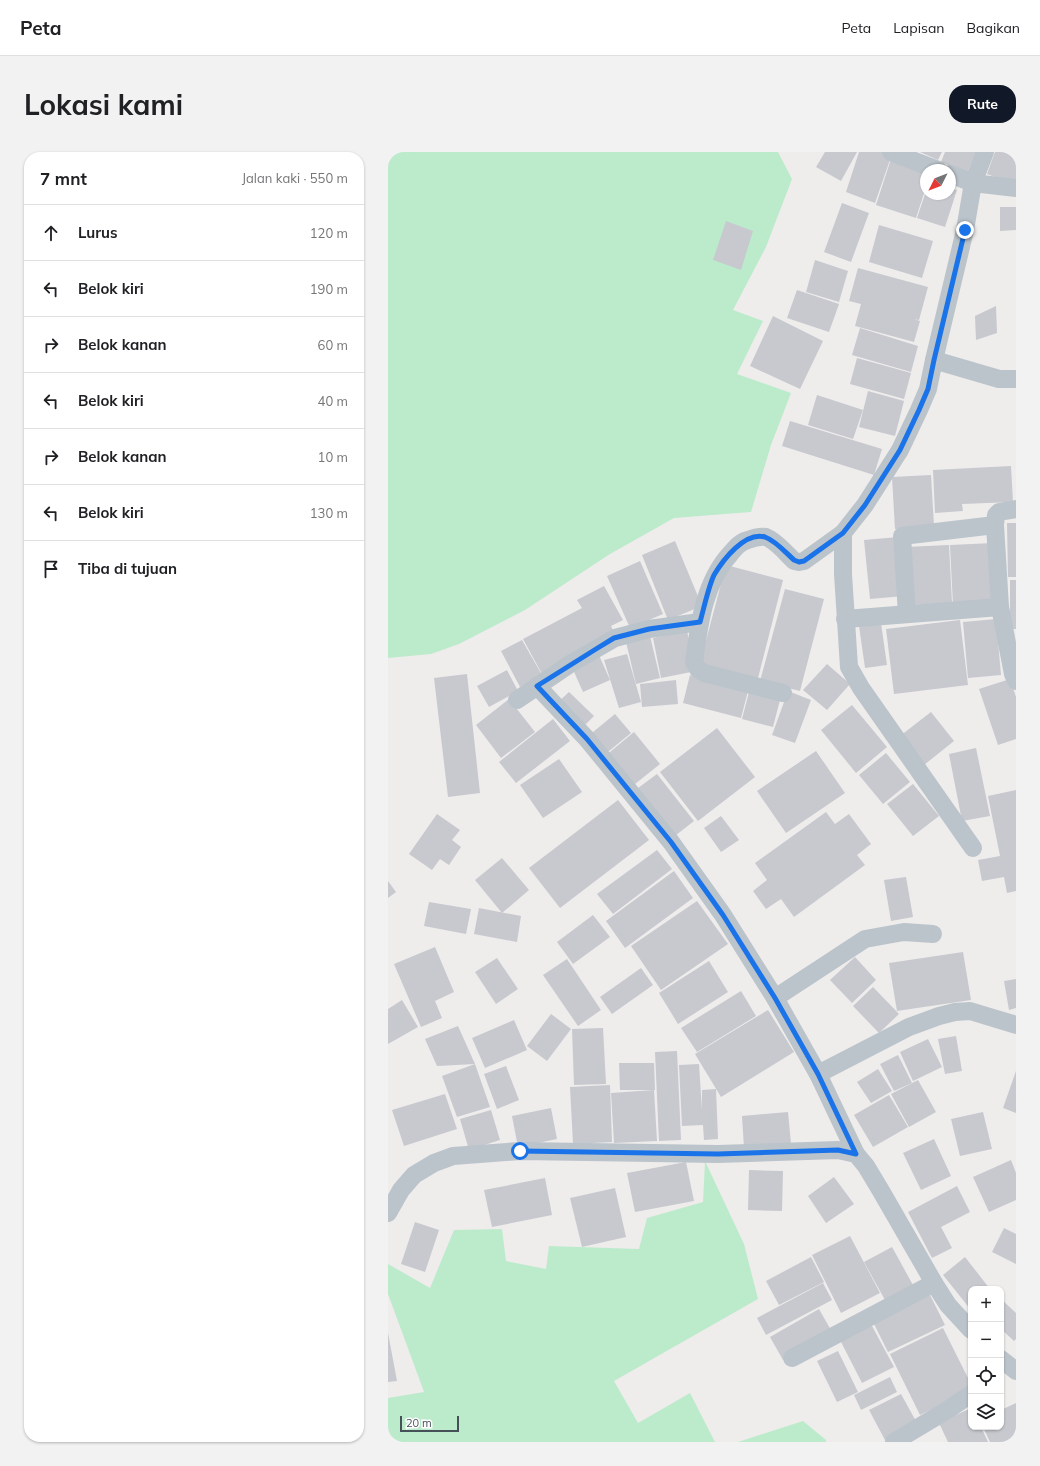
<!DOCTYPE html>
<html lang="id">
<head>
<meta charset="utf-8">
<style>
	body { margin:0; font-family:Mulish,sans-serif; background:#f2f2f2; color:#202124 }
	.controls { position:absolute; right:12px; bottom:12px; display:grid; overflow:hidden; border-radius:8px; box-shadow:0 1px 3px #0004 }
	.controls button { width:36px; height:36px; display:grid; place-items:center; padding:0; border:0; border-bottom:1px solid #e0e0e0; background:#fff; color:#202124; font:20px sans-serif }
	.compass { position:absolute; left:532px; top:12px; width:36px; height:36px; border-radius:50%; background:#fff; box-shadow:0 1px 3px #0004; rotate:228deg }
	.scale { position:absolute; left:12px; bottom:10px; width:59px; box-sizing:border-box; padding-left:4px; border:2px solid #465058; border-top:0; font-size:11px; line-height:14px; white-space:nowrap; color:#465058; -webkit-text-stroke:3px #fff; paint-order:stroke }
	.stop { position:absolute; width:12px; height:12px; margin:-9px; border:3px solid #1a73e8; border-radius:50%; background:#fff }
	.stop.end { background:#1a73e8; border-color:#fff; box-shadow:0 1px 4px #0008 }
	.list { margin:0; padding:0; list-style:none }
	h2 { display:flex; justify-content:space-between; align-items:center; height:52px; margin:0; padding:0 16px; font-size:17px }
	h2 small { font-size:13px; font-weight:400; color:#757577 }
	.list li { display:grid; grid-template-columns:26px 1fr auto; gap:12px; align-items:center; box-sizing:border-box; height:56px; padding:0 16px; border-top:1px solid #e0e0e0 }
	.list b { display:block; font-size:15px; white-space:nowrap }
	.list em { font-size:13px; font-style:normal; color:#757577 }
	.icon { flex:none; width:22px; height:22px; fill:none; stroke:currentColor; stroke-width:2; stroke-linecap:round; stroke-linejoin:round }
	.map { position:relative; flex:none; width:628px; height:1290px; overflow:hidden; border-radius:16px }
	header { display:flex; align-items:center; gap:24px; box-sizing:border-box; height:56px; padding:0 20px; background:#fff; border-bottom:1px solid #e0e0e0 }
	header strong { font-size:19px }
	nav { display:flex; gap:22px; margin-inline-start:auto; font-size:14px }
	.intro { display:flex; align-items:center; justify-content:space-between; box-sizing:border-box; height:96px; padding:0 24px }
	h1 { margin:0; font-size:28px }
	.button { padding:10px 18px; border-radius:16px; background:#111827; color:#fff; font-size:14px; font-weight:700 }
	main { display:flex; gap:24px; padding:0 24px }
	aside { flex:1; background:#fff; border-radius:16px; box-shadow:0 1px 3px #0004 }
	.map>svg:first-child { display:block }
	.green { fill:#bcebcc }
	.building { fill:#c7c9cf }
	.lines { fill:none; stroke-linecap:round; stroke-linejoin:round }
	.minor { stroke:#bbc4cb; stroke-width:18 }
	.route { stroke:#1a73e8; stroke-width:5 }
</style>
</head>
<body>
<header>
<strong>Peta</strong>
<nav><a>Peta</a><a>Lapisan</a><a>Bagikan</a></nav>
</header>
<div class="intro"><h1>Lokasi kami</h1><a class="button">Rute</a></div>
<main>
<aside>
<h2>7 mnt<small>Jalan kaki · 550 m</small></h2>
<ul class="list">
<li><svg class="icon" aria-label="ahead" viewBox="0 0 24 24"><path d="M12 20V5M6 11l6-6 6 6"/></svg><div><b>Lurus</b></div><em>120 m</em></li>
<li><svg class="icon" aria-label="left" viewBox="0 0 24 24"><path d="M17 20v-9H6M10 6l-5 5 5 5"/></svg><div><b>Belok kiri</b></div><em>190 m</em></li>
<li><svg class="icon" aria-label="right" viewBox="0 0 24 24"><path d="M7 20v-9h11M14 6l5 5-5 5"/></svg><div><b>Belok kanan</b></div><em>60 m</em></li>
<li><svg class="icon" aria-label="left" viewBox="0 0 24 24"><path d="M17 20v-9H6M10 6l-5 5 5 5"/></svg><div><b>Belok kiri</b></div><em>40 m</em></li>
<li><svg class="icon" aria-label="right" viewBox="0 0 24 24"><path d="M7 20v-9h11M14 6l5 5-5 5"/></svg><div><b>Belok kanan</b></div><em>10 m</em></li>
<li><svg class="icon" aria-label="left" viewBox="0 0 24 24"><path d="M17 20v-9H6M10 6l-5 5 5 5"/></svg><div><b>Belok kiri</b></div><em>130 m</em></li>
<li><svg class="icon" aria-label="arrive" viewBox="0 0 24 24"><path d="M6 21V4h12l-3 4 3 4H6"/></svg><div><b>Tiba di tujuan</b></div></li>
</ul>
</aside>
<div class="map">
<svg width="628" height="1290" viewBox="0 0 628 1290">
	<rect width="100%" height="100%" fill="#efecec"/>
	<g class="green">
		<polygon points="0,0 390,0 404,27 378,95 345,158 375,169 349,222 403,241 383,293 363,360 286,366 222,402 137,458 71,492 43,502 0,506"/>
		<polygon points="317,1009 356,1092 370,1147 226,1229 250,1271 302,1241 327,1290 0,1290 0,1246 36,1240 0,1142 0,1112 42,1136 66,1078 114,1077 118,1109 158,1117 161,1094 251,1097 259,1066 315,1050"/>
		<polygon points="415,1269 438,1288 438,1290 350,1290"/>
	</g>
	<g class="building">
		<polygon points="437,0 469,0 453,29 428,15"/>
		<polygon points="471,0 499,0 504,2 487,51 458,40"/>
		<polygon points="532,0 554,0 550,8"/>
		<polygon points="557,0 588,0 579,21 553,10"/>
		<polygon points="607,0 628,0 628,33 599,22"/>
		<polygon points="503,7 538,19 538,35 528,66 488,53"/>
		<polygon points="562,36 569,38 557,75 529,66 537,42 562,42"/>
		<polygon points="454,51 481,61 463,110 436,100"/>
		<polygon points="612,55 628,55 628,78 612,79"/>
		<polygon points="338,69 365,79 353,118 325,108"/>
		<polygon points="491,73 545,89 534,126 481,110"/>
		<polygon points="427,108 460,119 451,150 418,140"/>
		<polygon points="470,116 540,135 531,168 526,167 532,169 526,190 467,174 473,152 461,149"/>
		<polygon points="409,138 451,152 441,180 399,166"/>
		<polygon points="608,154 609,181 588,188 587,164"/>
		<polygon points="385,164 435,189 412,237 362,214"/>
		<polygon points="472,176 530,194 523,220 464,203"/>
		<polygon points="469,206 523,221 516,247 462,232"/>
		<polygon points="480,239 516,249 507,284 471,275"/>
		<polygon points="429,243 475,258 465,287 420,273"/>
		<polygon points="402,269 494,297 486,323 394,294"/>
		<polygon points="623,314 625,350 574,352 575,359 547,361 545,318"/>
		<polygon points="543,323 546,374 507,377 504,325"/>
		<polygon points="619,371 628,371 628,425 620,425"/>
		<polygon points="510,385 516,444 482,447 476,388"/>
		<polygon points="287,389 314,454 280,468 254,403"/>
		<polygon points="605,391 608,453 565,454 562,393"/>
		<polygon points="561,393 564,451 520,453 517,395"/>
		<polygon points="252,409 275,462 242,476 219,424"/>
		<polygon points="338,413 395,428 369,530 311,515"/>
		<rect x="622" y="428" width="6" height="49"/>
		<polygon points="216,434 235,468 223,474 227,482 154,522 135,487 194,456 189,448"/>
		<polygon points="397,437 436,447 412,539 372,529"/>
		<polygon points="608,467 613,523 580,526 575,470"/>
		<polygon points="572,468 580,533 506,542 498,477"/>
		<polygon points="493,471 499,513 477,516 471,474"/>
		<polygon points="299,479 308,519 273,526 265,486"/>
		<polygon points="262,484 272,526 248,532 238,490"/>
		<polygon points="134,488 154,523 132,535 113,499"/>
		<polygon points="210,501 222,528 195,540 183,513"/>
		<polygon points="239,502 253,550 231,556 216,508"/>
		<polygon points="439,512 462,532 439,558 415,538"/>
		<polygon points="119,518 130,539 101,555 89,534"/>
		<polygon points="79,522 92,641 60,645 46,526"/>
		<polygon points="302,523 360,539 353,566 295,551"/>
		<polygon points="622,527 628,545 628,587 610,593 591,537"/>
		<polygon points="288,528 290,552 254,555 252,532"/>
		<polygon points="400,539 423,548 407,591 384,583"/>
		<polygon points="181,540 206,564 193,577 168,552"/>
		<polygon points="361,540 392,548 385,575 354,567"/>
		<polygon points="121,547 147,580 113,606 88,573"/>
		<polygon points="464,553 499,595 468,621 433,578"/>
		<polygon points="543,560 566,589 536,613 512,584"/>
		<polygon points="227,562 243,581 215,604 199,585"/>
		<polygon points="165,567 182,589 128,631 111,610"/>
		<polygon points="329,576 367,625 310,669 272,620"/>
		<polygon points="246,580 272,612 242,636 216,605"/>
		<polygon points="588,596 602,664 574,669 561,602"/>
		<polygon points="428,599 457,641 398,681 369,639"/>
		<polygon points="498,601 522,630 495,652 471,623"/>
		<polygon points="171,607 194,640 155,666 132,633"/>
		<polygon points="269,622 306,669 283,687 246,639"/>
		<polygon points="525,632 551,664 525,684 499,652"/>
		<polygon points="628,638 628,739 619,741 616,725 594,729 590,708 612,704 600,644"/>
		<polygon points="230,648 261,688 172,756 141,716"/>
		<polygon points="438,660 447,672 461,662 483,692 469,703 477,713 406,765 393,747 378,757 365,739 379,728 367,711"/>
		<polygon points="49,662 72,678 64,688 73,695 61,713 52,707 44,718 21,702"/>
		<polygon points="333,664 351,688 333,700 316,676"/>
		<polygon points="269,698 284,717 225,762 209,742"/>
		<polygon points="114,706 141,738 114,761 87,728"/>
		<polygon points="286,719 305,746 237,796 218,769"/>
		<polygon points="518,725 525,765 503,769 496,728"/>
		<polygon points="0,729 8,740 0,746"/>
		<polygon points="309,749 340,792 273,838 243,794"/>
		<polygon points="41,750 83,757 78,782 36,774"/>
		<polygon points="91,756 133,764 129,790 86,782"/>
		<polygon points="205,763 222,785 185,812 169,790"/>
		<polygon points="47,795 66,840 47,849 54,866 33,875 6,812"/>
		<polygon points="575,800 583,848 509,859 501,811"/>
		<polygon points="467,805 488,828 464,851 442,828"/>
		<polygon points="109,806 130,837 108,852 87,820"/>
		<polygon points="179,807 213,858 190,874 155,823"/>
		<polygon points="321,809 340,840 290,872 271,841"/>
		<polygon points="253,816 265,833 224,862 212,845"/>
		<polygon points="628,827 628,856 621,858 616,829"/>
		<polygon points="485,835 511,862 491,881 465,854"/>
		<polygon points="353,839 368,864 309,900 293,876"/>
		<polygon points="14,848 30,875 0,892 0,857"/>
		<polygon points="380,858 406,900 333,945 307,902"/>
		<polygon points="163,862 183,877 159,909 139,894"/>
		<polygon points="126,868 139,898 97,916 84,886"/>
		<polygon points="70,874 87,912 49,914 37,887"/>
		<polygon points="215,876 218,932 186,933 184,877"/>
		<polygon points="568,884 574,919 557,922 550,887"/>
		<polygon points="540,887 554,915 525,929 512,900"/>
		<polygon points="289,899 293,988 271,989 267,900"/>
		<polygon points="510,903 524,931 506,939 492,912"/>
		<polygon points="231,911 266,911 267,938 232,938"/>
		<polygon points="87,912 102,955 69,965 54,924"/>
		<polygon points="311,912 314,958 314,938 328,937 330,987 316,988 315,973 294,974 291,913"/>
		<polygon points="118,914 131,948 109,957 96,922"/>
		<polygon points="490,917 504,939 483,951 469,930"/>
		<polygon points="628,919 628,961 615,956"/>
		<polygon points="530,928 548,960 521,975 503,942"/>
		<polygon points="222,933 224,990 185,992 182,935"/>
		<polygon points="266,938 269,989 226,991 223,941"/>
		<polygon points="57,942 69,977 16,994 4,958"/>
		<polygon points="501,943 520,975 485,995 466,963"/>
		<polygon points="163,956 169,987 130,995 124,964"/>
		<polygon points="103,958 112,988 81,998 72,967"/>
		<polygon points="400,960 403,992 356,996 354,964"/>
		<polygon points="595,960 604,997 572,1004 563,967"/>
		<polygon points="546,987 563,1024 533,1038 515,1001"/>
		<polygon points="623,1008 628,1021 628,1048 601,1060 585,1025"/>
		<polygon points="298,1010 306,1049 247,1060 239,1021"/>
		<polygon points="361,1018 395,1019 394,1059 360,1058"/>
		<polygon points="446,1025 466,1052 438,1071 420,1044"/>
		<polygon points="157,1026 164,1063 104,1075 96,1038"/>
		<polygon points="569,1034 582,1060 553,1075 564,1096 544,1106 520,1060"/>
		<polygon points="227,1036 238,1085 194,1095 182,1046"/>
		<polygon points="27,1070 51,1078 37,1120 13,1112"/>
		<polygon points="616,1076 628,1082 628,1112 604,1100"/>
		<polygon points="462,1084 492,1141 453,1161 424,1103"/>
		<polygon points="504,1095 525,1133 497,1148 476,1110"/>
		<polygon points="423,1105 436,1130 391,1153 378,1129"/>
		<polygon points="577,1105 602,1137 583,1137 583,1158 555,1123"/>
		<polygon points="435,1131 444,1148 378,1183 369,1166"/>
		<polygon points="541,1141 557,1173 500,1200 484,1168"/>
		<polygon points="613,1147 628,1161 628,1187 626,1189 613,1177"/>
		<polygon points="431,1157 444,1180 395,1208 382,1185"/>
		<polygon points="483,1172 506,1215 474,1231 452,1188"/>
		<polygon points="555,1176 583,1232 583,1238 532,1263 502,1202"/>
		<polygon points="0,1181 9,1229 0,1230"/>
		<polygon points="450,1199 470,1240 449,1250 429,1209"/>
		<polygon points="502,1225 509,1240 473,1258 466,1243"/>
		<polygon points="513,1242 529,1271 497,1288 481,1258"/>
		<polygon points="628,1251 628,1290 602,1290 595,1275 613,1275 613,1258"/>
		<polygon points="583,1256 583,1275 593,1275 600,1290 560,1290 551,1271"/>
	</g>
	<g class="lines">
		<g class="minor">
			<polyline points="503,0 550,18"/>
			<polyline points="562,22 585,31 628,36"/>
			<polyline points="546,208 577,78 585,31 597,0"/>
			<polyline points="612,455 607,373 608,363 611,360 628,357"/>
			<polyline points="519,462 514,384 607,373"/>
			<polyline points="457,467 612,455 625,522 628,529"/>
			<polyline points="149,534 199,587 283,690 335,763 387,846 430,922 468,1002"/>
			<path d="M395,541L316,521L310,517L306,510C311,473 316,430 343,401C348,395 352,390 360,388C365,386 371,384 378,385C388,389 398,401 406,409L411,410L416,409L455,381"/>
			<polyline points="129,548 182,512 227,486 261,477 312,470"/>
			<polyline points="585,696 473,536 461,515 455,422 455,381 477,353 512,298 531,258 540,237 546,208 611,227 628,227"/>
			<polyline points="387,846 477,787 516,780 545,782"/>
			<polyline points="430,922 521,875 551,864 567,860 582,859 628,873"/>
			<polyline points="0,1061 13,1038 26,1023 46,1011 65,1004 132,999 330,1002 450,998 468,1002 478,1014 493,1039 546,1131 560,1153 583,1178"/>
			<polyline points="404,1206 546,1131"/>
			<polyline points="613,1207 628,1219"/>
			<polyline points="506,1290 561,1257 583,1242"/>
		</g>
	</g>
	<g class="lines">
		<path class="route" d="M132,999L330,1002L450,998L468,1002L430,922L387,846L335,763L283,690L199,587L149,534L208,497L226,486L261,477L312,470C316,456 320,436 326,423C335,408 357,379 377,385C388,389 398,401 406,408L411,410L416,409L455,381L477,353L512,298L531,258L540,237L546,208L577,78"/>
	</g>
</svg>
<div class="controls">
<button>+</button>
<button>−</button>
<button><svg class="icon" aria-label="locate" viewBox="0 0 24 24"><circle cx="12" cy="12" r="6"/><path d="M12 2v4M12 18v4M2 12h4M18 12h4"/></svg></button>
<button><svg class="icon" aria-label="layers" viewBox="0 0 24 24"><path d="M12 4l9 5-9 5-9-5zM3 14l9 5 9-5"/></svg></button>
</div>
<svg class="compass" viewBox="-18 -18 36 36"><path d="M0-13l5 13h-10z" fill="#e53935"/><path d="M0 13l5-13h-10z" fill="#757577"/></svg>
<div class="scale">20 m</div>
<div class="stop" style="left:132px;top:999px"></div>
<div class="stop end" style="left:577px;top:78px"></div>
</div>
</main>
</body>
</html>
